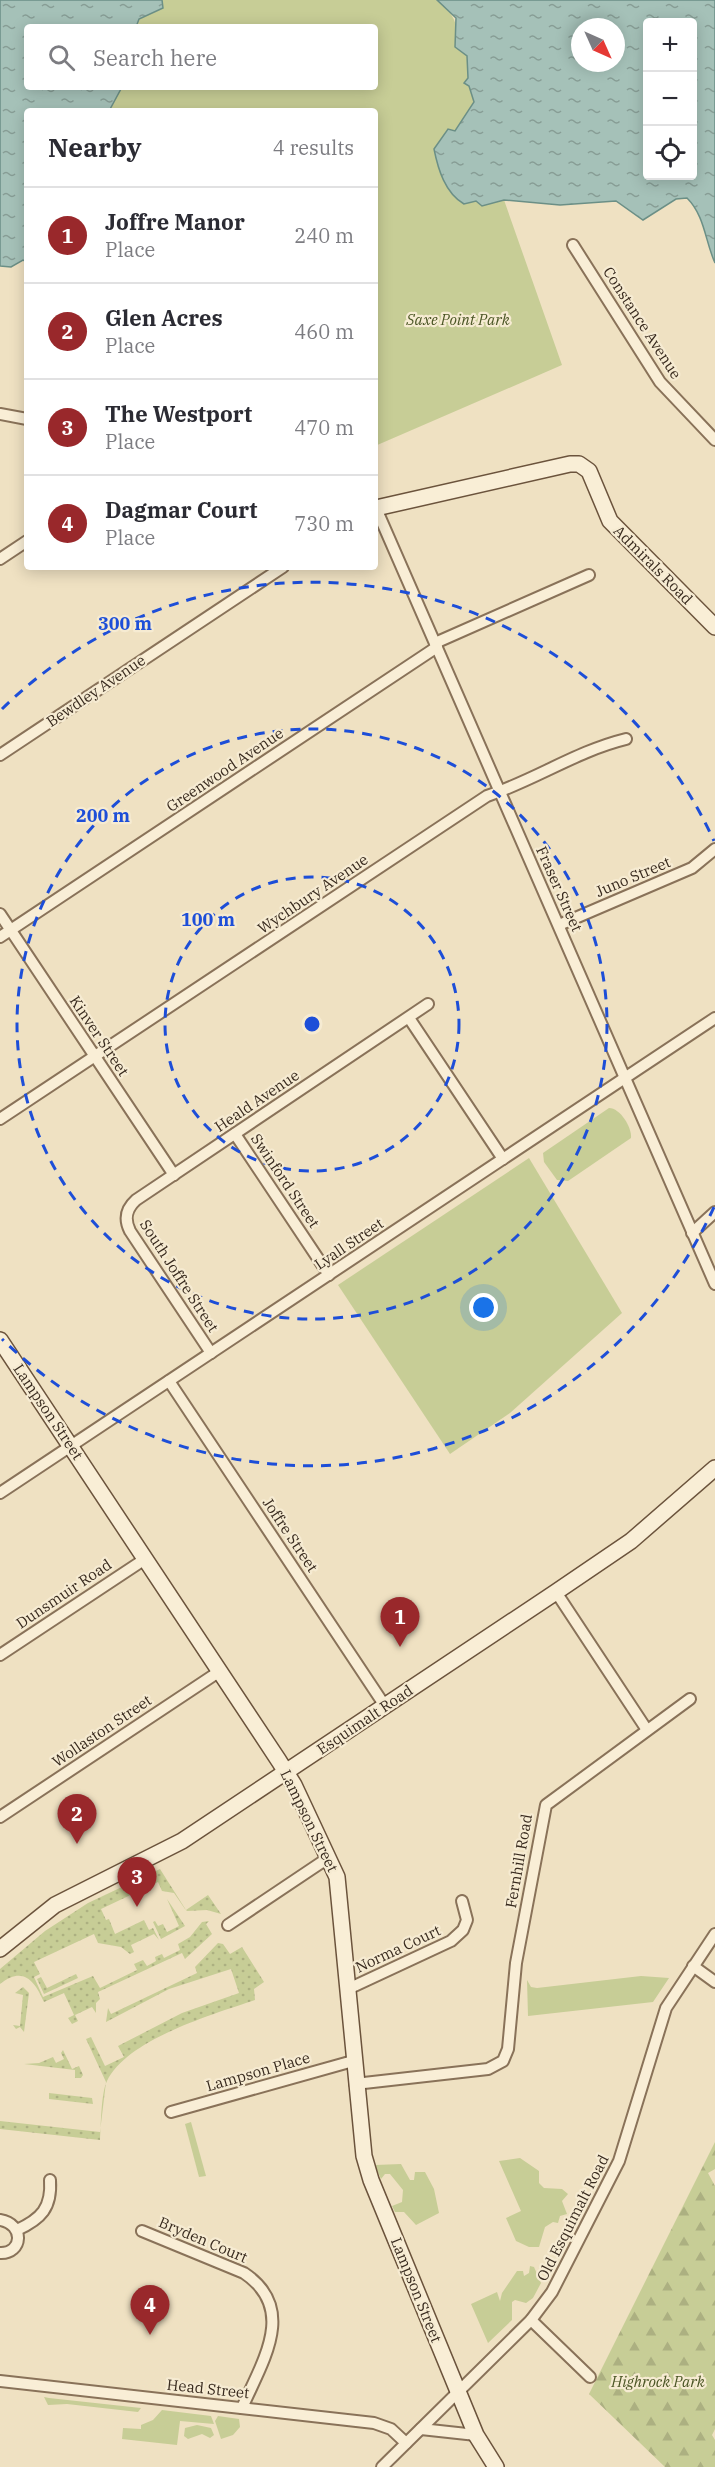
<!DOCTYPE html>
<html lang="en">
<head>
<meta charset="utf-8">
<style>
	body { margin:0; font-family:"IBM Plex Serif",serif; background:#f7f7f7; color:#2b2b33 }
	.controls { position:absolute; right:18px; top:18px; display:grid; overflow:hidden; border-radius:6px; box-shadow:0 3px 15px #0003 }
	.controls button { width:54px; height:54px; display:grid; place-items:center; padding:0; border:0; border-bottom:2px solid #e1e1e2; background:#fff; color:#2b2b33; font:30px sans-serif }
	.compass { position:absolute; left:571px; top:18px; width:54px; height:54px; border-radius:50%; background:#fff; box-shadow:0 3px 15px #0003; rotate:135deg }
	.you { position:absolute; left:484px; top:1308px; width:21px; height:21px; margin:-15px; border:4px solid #fff; border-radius:50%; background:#1a73e8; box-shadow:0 0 0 9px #1a73e833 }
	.badge { display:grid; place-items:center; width:39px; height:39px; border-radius:50%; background:#99282b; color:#fff; font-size:20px; font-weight:700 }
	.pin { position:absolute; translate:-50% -50px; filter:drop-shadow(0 2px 3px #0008) }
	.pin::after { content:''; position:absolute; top:32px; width:21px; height:18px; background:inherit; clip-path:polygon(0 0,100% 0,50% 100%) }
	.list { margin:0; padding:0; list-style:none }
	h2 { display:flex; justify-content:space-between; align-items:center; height:78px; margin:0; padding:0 24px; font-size:26px }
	h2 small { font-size:20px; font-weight:400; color:#7c7c81 }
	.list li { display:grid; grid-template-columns:39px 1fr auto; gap:18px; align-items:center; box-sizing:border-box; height:96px; padding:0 24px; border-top:2px solid #e1e1e2 }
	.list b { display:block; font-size:22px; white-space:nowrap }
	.list p { margin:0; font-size:20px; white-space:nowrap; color:#7c7c81 }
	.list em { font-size:20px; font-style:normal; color:#7c7c81 }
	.icon { flex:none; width:33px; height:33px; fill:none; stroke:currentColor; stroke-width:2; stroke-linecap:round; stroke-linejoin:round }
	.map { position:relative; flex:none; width:715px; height:2467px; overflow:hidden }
	.search { position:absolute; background:#fff; box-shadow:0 3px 15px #0003; left:24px; top:24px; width:354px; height:66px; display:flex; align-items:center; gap:15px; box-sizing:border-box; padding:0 21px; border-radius:6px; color:#7c7c81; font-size:22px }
	.panel { position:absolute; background:#fff; box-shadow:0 3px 15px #0003; left:24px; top:108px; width:354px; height:462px; border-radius:6px }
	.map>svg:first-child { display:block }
	.green { fill:#c7cd96 }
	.forest { fill:url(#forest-firs) }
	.garden { fill:url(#garden-dots) }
	.water { fill:url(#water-ripples); stroke:#6b8f86; stroke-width:1.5; fill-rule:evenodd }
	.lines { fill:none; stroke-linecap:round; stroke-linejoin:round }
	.street-casing { stroke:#897259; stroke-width:14 }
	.secondary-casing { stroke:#6b533c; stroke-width:18 }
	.street { stroke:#f9eed6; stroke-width:10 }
	.secondary { stroke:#f9eed6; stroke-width:15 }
	.ring { fill:none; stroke:#1d4ed8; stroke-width:3; stroke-dasharray:10 8 }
	.labels { text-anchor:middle; stroke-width:4.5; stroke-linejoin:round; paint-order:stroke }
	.park-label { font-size:15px; font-style:italic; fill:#4a5524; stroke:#f6ebd2 }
	.street-label { font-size:15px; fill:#382a1e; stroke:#f6ebd2 }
	.centre { fill:#1d4ed8; stroke:#f6ebd2; stroke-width:3 }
	.ring-label { font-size:18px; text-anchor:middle; font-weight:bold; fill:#1d4ed8; stroke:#f6ebd2; stroke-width:4.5; stroke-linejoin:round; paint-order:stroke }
</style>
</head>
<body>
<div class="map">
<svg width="715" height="2467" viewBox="0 0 715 2467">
	<defs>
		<pattern id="forest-firs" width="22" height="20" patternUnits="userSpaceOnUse" patternTransform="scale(1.5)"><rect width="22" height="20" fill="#c7cd96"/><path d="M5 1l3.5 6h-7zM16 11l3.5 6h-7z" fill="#acb081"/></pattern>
		<pattern id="garden-dots" width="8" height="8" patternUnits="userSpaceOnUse" patternTransform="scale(1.5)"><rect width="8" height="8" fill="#c7cd96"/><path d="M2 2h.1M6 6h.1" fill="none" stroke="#acb081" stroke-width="1.8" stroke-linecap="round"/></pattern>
		<pattern id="water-ripples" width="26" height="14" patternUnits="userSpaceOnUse" patternTransform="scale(1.5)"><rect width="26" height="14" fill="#a5c1b8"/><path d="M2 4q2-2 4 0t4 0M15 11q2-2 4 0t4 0" fill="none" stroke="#879d95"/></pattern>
	</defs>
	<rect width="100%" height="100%" fill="#efe1c2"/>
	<g class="green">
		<path d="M162,0H437C455,16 459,22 455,47L467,56L469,86L474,102L455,131L448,129L476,201L482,206L504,200L562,365L375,446V111H109L122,87H375V27H136L139,19L163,8Z"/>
		<path d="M609,1108C620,1108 632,1127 631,1138L568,1181L557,1180L544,1162L543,1153Z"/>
		<polygon points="529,1158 622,1313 510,1413 450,1454 338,1285"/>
		<polygon points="641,1976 669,1978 653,2002 528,2016 527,1980 531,1987 537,1988"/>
		<polygon points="191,2122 206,2176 199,2177 185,2124"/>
		<polygon points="520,2158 539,2171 539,2183 544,2188 562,2189 568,2194 562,2201 567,2214 560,2216 558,2223 553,2222 545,2227 539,2247 529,2247 516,2241 506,2218 521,2211 499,2161"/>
		<polygon points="401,2164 410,2180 414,2180 415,2172 425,2172 434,2189 439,2213 416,2225 404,2212 395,2212 392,2206 402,2202 403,2190 390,2174 385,2174 381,2179 375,2165"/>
		<polygon points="530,2266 534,2267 541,2283 533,2298 526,2303 515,2300 512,2302 512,2320 488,2343 471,2304 497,2292 500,2301 502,2293 517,2271 523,2271 524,2276 529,2273"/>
		<polygon points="44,2397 49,2398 141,2408 138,2412 67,2404 48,2405"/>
		<polygon points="162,2410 211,2416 214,2424 180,2421 177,2445 122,2439 123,2428 141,2429 141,2425 153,2420"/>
		<polygon points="218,2416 239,2419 240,2427 233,2435 221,2439 215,2421"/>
		<polygon points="197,2425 211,2428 214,2435 210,2438 202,2434 188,2439 184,2436 185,2428"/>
	</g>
	<polygon class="forest" points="715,2142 715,2169 708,2173 715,2186 715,2429 712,2435 715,2440 715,2467 665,2467 589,2394"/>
	<g class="garden">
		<path d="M160,1869L186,1910L208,1895L221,1914L207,1910L187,1911L185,1909L174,1893L162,1891L158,1882L101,1909L106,1920L109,1919L115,1934L144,1920L149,1930L153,1928L159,1940L154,1934L131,1945L134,1952L130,1954L121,1947L98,1943L94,1934L34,1962L40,1974L34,1977L43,1997L93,1976L100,1988L137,1970L134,1964L143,1960L147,1966L156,1961L155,1957L162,1954L164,1958L180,1950L178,1944L190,1937L202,1922L209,1921L206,1924L212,1934L185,1959L182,1953L98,1992L100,1999L96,2003V2013L92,2007L75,2015L78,2021L72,2024L68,2018L74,2015L64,1993L44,2002C35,1982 24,1965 0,1984V1969L45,1931L88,1903Z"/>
		<polygon points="167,1899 185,1926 161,1939 153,1922 155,1921 158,1926 163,1924 167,1932 179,1926"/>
		<path d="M218,1943L223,1944L230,1954L242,1947L264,1982L254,1989L255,2000C214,2014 127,2039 107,2081C101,2093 101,2125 100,2140L0,2129V2121L100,2132L106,2082L86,2039L91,2037L105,2066L124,2057L118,2046L182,2013L239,1993L231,1969L169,1989L106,2022L108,2008L111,2014L197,1973L195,1967Z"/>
		<polygon points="76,1974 78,1978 44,1994 37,1979 41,1977 47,1988"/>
		<polygon points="23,1987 29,1993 24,2032 20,2027 16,2029 13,2025 20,2026 23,1995 15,1993"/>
		<polygon points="63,2050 72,2069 79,2066 83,2075 81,2078 75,2078 75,2070 24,2064 39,2063 53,2057 56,2063 64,2059 61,2053"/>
		<polygon points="49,2093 92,2098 93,2104 49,2099"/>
	</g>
	<g class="water">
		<polygon points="0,0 162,0 163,8 139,19 136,27 27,27 27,87 122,87 109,111 27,111 27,262 23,260 11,267 0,266"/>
		<path d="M437,0H715V263C705,241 705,216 687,198L676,199L643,220L616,201L560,205L504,200L482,206L476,201L464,204C445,193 438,169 434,149L448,129L455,131L474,102L469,86L464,83L468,78L467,56L455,47L456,18ZM648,22H692V176H648ZM580,27H616V63H580Z"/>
	</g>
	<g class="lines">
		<defs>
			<g id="street">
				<polyline points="573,245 660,382 715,440"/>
				<polyline points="0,414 27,419"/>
				<polyline points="375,506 715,1284"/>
				<polyline points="0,559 27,541"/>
				<polyline points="435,643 589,575"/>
				<polyline points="0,755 283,567"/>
				<polyline points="0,914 174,1175"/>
				<polyline points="559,925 692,868 715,849"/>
				<polyline points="0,937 437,647"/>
				<polyline points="409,1018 503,1159"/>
				<path d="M0,1119L487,796C535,780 577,751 626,739"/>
				<polyline points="235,1134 329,1275"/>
				<polyline points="692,1233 715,1212"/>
				<path d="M211,1353L130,1231C124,1219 126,1209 136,1200L428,1004"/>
				<polyline points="169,1381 385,1706"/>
				<polyline points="0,1493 715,1018"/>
				<polyline points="556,1592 647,1730"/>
				<polyline points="0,1655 145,1559"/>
				<polyline points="0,1817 220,1671"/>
				<polyline points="228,1925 328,1858"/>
				<polyline points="693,1966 715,1982"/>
				<polyline points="348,1989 451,1941 463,1930 467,1920 462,1901"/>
				<polyline points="355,2084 488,2069 503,2061 508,2049 516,1963 546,1805 690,1699"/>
				<polyline points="171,2112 353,2061"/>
				<path d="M0,2220C25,2224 23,2254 0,2253"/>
				<path d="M17,2230C41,2219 52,2208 50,2180"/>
				<path d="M142,2231L244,2273C298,2309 262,2362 242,2408"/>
				<polyline points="531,2320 590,2377"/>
				<polyline points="0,2381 374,2423 391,2429 406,2443"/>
				<polyline points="421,2429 476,2435"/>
				<polyline points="382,2467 531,2320 552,2292 619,2161 666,2008 715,1934"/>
			</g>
			<g id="secondary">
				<polyline points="376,508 570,464 579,464 589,471 610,521 715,627"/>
				<polyline points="0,1340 279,1761 294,1785 337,1877 364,2156 371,2180 476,2435 496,2467"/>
				<polyline points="0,1949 55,1905 182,1841 556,1592 631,1541 715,1468"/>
			</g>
		</defs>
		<use href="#street" class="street-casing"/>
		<use href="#secondary" class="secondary-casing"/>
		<use href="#street" class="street"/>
		<use href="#secondary" class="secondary"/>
	</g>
	<g class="ring">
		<circle cx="312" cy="1024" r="147"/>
		<circle cx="312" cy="1024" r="295"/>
		<path d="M714 1207A442 442 0 0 1 2 1339M2 709A442 442 0 0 1 714 841"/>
	</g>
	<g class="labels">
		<g class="park-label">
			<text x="458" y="325">Saxe Point Park</text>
			<text x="658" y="2387">Highrock Park</text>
		</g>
		<g class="street-label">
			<text transform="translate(642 323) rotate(57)" y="5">Constance Avenue</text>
			<text transform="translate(653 565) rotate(45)" y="5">Admirals Road</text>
			<text transform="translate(96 691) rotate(-34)" y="5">Bewdley Avenue</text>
			<text transform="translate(225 770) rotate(-34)" y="5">Greenwood Avenue</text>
			<text transform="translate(633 877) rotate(-23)" y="5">Juno Street</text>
			<text transform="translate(559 889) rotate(66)" y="5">Fraser Street</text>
			<text transform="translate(313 894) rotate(-34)" y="5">Wychbury Avenue</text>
			<text transform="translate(99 1036) rotate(56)" y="5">Kinver Street</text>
			<text transform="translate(257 1101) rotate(-34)" y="5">Heald Avenue</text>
			<text transform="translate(285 1181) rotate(56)" y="5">Swinford Street</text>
			<text transform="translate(349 1244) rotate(-34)" y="5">Lyall Street</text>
			<text transform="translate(179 1276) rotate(57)" y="5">South Joffre Street</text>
			<text transform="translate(48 1412) rotate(56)" y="5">Lampson Street</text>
			<text transform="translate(290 1535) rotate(56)" y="5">Joffre Street</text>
			<text transform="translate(64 1594) rotate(-34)" y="5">Dunsmuir Road</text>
			<text transform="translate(365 1720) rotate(-34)" y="5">Esquimalt Road</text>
			<text transform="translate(102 1731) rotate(-34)" y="5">Wollaston Street</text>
			<text transform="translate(309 1821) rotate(64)" y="5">Lampson Street</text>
			<text transform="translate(519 1861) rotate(-80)" y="5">Fernhill Road</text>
			<text transform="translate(398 1949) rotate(-25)" y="5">Norma Court</text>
			<text transform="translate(258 2072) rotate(-16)" y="5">Lampson Place</text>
			<text transform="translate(573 2218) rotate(-63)" y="5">Old Esquimalt Road</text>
			<text transform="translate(203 2240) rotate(23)" y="5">Bryden Court</text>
			<text transform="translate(416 2290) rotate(68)" y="5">Lampson Street</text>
			<text transform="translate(208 2389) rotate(6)" y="5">Head Street</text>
		</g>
	</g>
	<circle cx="312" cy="1024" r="9" class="centre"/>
	<g class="ring-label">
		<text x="125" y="630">300 m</text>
		<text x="103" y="822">200 m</text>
		<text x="208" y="926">100 m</text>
	</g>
</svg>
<div class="controls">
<button>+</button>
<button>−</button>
<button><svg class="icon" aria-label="locate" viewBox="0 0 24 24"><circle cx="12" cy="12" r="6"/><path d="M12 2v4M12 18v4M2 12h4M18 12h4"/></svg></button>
</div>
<svg class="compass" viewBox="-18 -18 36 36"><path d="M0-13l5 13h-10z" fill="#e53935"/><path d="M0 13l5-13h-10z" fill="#7c7c81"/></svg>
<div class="you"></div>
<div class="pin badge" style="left:400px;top:1647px">1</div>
<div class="pin badge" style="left:77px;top:1844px">2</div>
<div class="pin badge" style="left:137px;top:1907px">3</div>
<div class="pin badge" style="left:150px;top:2335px">4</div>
<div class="search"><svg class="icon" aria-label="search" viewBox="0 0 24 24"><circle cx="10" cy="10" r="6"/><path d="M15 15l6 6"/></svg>Search here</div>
<section class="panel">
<h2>Nearby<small>4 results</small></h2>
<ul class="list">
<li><span class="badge">1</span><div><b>Joffre Manor</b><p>Place</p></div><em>240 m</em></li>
<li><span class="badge">2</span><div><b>Glen Acres</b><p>Place</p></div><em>460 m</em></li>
<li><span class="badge">3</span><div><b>The Westport</b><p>Place</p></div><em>470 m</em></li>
<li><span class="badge">4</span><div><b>Dagmar Court</b><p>Place</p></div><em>730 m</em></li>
</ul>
</section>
</div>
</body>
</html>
